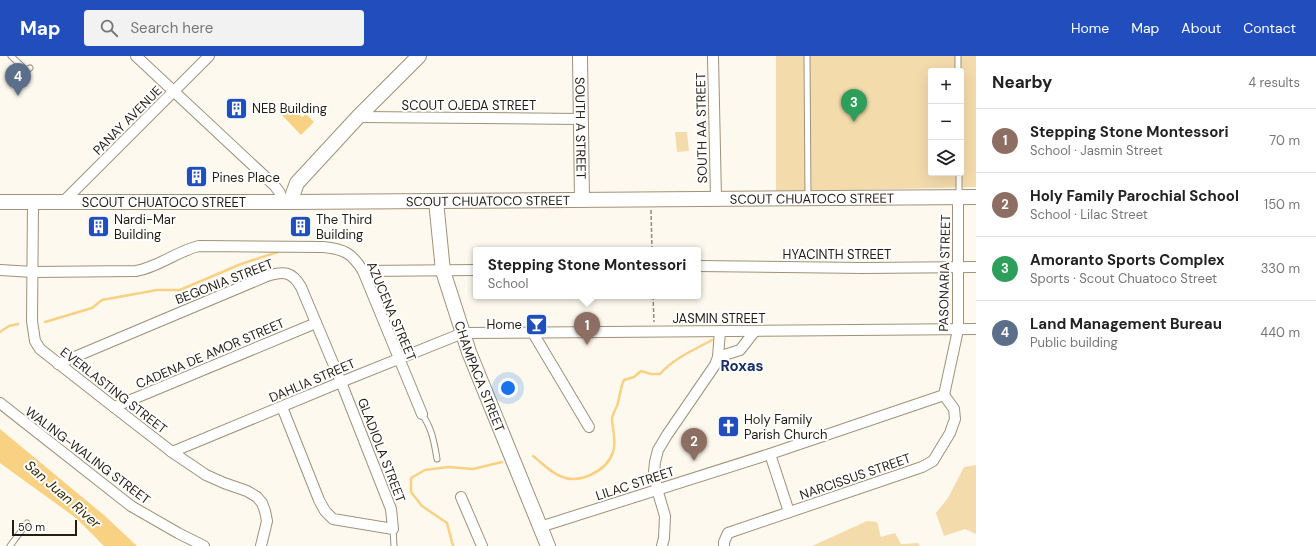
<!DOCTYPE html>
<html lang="en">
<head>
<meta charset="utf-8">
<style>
	body { margin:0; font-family:"DM Sans",sans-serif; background:#f2f2f2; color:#222 }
	.controls { position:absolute; right:12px; top:12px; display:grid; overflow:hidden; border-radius:4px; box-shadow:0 4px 16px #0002 }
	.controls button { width:36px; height:36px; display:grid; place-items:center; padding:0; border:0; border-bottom:1px solid #e0e0e0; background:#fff; color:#222; font:20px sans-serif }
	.scale { position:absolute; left:12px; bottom:10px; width:65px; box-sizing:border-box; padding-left:4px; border:2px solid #231e14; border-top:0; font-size:11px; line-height:14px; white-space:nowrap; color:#231e14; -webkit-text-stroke:3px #fff; paint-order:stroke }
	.you { position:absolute; left:508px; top:332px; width:14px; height:14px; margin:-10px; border:3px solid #fff; border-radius:50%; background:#1a73e8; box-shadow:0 0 0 6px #1a73e833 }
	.badge { display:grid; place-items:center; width:26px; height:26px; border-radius:50%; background:#214ebc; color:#fff; font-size:13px; font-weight:700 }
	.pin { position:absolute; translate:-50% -33px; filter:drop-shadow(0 1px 2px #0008) }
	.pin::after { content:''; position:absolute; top:21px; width:14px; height:12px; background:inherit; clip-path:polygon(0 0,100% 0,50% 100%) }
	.popup { position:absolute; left:473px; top:191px; width:228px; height:52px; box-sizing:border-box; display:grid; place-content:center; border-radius:4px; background:#fff; filter:drop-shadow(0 1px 3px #0005); font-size:13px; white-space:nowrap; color:#767676 }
	.popup b { font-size:15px; color:#222 }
	.popup::after { content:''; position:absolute; left:50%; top:100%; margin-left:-8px; border:8px solid transparent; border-top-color:#fff }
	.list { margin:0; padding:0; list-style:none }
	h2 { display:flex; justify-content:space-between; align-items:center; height:52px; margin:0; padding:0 16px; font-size:17px }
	h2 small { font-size:13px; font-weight:400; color:#767676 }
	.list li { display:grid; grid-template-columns:26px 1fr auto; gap:12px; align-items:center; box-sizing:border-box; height:64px; padding:0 16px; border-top:1px solid #e0e0e0 }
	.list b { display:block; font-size:15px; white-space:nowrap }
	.list p { margin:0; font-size:13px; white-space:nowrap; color:#767676 }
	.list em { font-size:13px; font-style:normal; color:#767676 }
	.icon { flex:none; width:22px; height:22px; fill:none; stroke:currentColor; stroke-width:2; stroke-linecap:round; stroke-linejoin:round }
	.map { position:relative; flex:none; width:976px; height:490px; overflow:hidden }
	header { display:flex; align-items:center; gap:24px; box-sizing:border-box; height:56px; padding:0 20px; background:#214ebc; color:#fff }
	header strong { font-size:19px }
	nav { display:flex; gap:22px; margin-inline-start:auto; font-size:14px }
	.search { width:280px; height:36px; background:#f2f2f2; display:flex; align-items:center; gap:10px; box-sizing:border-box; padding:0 14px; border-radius:4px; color:#767676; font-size:15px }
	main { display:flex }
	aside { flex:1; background:#fff }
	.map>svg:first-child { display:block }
	.green { fill:#f4dbac; fill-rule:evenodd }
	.water { fill:#f9d183 }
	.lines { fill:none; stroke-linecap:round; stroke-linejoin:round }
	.stream { stroke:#f9d183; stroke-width:2.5 }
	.lane-casing { stroke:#9f927a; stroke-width:7 }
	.street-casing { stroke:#9f927a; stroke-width:12 }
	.secondary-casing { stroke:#9f927a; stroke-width:16 }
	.path { stroke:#908b80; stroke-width:1.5; stroke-dasharray:4 2; stroke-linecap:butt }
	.lane { stroke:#fff; stroke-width:5 }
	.street { stroke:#fff; stroke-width:10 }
	.secondary { stroke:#fff; stroke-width:14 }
	.labels { text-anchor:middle; stroke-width:4; stroke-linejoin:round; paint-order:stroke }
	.street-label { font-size:13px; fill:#231e14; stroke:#fff }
	.poi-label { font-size:13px; fill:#231e14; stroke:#fff; text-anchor:start }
	.water-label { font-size:14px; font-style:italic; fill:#372804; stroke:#fff }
	.quarter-label { font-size:15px; font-weight:bold; fill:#172e64; stroke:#fff }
</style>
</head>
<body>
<header>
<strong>Map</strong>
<div class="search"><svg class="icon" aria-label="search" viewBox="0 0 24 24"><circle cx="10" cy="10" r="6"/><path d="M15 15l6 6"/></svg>Search here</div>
<nav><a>Home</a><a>Map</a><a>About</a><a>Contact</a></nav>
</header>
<main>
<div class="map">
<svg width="976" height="490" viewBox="0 0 976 490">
	<rect width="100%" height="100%" fill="#fef9ee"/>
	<g class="green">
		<path d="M776,0H976V131L776,136ZM931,15H961V117H931Z"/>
		<polygon points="675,76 687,76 689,95 677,96"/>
		<polygon points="976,409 976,478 965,473 944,480 936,457 948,442 964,411"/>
		<polygon points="867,465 877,466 881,481 895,477 901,488 918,487 920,490 812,490"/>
	</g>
	<g class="water">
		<polygon points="288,47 302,61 306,58 314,66 301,79 279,56"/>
		<polygon points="0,373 105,460 137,490 104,490 76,462 0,407"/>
	</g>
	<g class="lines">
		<g class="stream">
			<polyline points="45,266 92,252 102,244 157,234 180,234 241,208 278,196"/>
			<polyline points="0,276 9,270 18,268"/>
			<path d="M533,400C541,406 550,416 560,420C579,429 607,415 613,396C617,385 612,373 612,362C613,358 615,354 617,350C620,341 620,332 624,324L634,321L641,315L651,318H660C674,302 694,294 712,284"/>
			<polyline points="453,490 447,467 422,450 411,436 411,422 425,414 448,411 473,413 502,406"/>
		</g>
		<defs>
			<g id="lane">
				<polyline points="11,0 26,14 30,12"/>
				<polyline points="807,0 808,141"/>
				<polyline points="958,0 958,15"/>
				<polyline points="959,117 959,140"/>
				<path d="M422,358C432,373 434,385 437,403"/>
				<polyline points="393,473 394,490"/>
				<polyline points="10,490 27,467"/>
			</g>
			<g id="street">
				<polyline points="136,0 274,129 280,137 281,146"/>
				<polyline points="713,0 716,143"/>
				<polyline points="358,61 581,63"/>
				<polyline points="33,146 32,265 35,285 40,293 114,351 172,396 206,419 224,427 247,435 257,441 262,447 265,455 267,465 261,490"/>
				<polyline points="63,146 209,0"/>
				<polyline points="698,210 863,212 976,211"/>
				<path d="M0,214L33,216L136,215C159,211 177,195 199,190L323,191C344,193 352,197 363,215L422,358"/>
				<polyline points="363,215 476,214"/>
				<polyline points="533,277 589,371"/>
				<polyline points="718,301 740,294 755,275"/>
				<path d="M58,308L267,220C283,215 292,215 301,231L341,326L391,453L393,473L333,463L325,455L319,444L282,351"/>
				<polyline points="944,339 958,274 958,142"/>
				<polyline points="0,347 131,450 178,477 204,490"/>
				<polyline points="114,351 316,267"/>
				<polyline points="172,396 341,326 463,277 976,273"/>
				<polyline points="770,398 789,456"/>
				<polyline points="461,441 482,490"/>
				<polyline points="540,471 770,398 944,339"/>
				<polyline points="662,490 664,482 665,460 657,433 654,416 655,406 658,394 667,379 715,309 718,301 720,275"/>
				<polyline points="724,490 724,486 728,477 922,411 933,405 950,377 955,363 954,353 944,339"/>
			</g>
			<g id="secondary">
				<path id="s1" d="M580,0L582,144"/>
				<path id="s2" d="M436,145L443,215L469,296L548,490"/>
				<path id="s3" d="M0,146H290L976,141"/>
				<polyline points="290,146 297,127 358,61 419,0"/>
			</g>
		</defs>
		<use href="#lane" class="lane-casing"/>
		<use href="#street" class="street-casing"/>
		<use href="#secondary" class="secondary-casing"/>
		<g class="path">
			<polyline points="651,154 652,194"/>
			<polyline points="653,240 654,266"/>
		</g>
		<use href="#lane" class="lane"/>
		<use href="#street" class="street"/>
		<use href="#secondary" class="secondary"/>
	</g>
	<defs>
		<symbol id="building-square" viewBox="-11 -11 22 22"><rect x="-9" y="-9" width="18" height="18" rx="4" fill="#214ebc" stroke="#fff"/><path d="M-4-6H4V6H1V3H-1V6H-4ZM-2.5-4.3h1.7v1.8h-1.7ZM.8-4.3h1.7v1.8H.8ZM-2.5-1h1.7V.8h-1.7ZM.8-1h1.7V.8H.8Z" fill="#fff"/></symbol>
		<symbol id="bar-square" viewBox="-11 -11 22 22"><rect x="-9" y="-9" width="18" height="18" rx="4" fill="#214ebc" stroke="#fff"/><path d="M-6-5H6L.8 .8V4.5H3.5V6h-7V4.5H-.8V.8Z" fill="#fff"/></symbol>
		<symbol id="church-square" viewBox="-11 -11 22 22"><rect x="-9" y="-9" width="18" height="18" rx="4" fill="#214ebc" stroke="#fff"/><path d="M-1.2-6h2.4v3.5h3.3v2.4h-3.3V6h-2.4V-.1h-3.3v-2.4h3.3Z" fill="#fff"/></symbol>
	</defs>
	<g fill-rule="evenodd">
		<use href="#building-square" x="224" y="40" width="25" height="25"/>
		<use href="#building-square" x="184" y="108" width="25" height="25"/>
		<use href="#building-square" x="86" y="158" width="25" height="25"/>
		<use href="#building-square" x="288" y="158" width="25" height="25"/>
		<use href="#bar-square" x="524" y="256" width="25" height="25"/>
		<use href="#church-square" x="716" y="358" width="25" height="25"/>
	</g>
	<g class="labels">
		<g class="street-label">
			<text x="469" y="54">SCOUT OJEDA STREET</text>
			<text transform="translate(127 64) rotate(-45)" y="5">PANAY AVENUE</text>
			<text dy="5" stroke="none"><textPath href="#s1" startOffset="72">SOUTH A STREET</textPath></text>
			<text transform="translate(701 72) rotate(-91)" y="5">SOUTH AA STREET</text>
			<text dy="5" stroke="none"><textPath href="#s3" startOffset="812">SCOUT CHUATOCO STREET</textPath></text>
			<text dy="5" stroke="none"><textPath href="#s3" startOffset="488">SCOUT CHUATOCO STREET</textPath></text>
			<text dy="5" stroke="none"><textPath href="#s3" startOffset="164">SCOUT CHUATOCO STREET</textPath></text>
			<text x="837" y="203">HYACINTH STREET</text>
			<text transform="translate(944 217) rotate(-89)" y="5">PASONARIA STREET</text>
			<text transform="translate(224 225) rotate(-21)" y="5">BEGONIA STREET</text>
			<text transform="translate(392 255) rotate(67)" y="5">AZUCENA STREET</text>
			<text x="719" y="267">JASMIN STREET</text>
			<text transform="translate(210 297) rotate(-23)" y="5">CADENA DE AMOR STREET</text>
			<text dy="5" stroke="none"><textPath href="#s2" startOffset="182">CHAMPACA STREET</textPath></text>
			<text transform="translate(312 324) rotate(-23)" y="5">DAHLIA STREET</text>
			<text transform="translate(114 334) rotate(38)" y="5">EVERLASTING STREET</text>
			<text transform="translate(382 394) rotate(69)" y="5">GLADIOLA STREET</text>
			<text transform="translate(88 399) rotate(37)" y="5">WALING-WALING STREET</text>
			<text transform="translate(855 420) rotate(-19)" y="5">NARCISSUS STREET</text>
			<text transform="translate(635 427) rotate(-18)" y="5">LILAC STREET</text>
		</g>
		<g class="poi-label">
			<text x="252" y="57">NEB Building</text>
			<text x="212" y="126">Pines Place</text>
			<text x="114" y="168">Nardi-Mar<tspan x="114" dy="15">Building</tspan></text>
			<text x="316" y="168">The Third<tspan x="316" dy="15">Building</tspan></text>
			<text x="522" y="273" text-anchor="end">Home</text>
			<text x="744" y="368">Holy Family<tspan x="744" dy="15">Parish Church</tspan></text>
		</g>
		<g class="water-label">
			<text transform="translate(63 438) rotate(41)" y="5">San Juan River</text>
		</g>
		<g class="quarter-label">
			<text x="742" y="315">Roxas</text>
		</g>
	</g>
</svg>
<div class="controls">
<button>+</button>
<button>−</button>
<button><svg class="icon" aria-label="layers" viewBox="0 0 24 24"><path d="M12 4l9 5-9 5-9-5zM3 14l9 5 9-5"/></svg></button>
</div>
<div class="scale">50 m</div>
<div class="you"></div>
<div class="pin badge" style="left:587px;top:289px;background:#8d6e63">1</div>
<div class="popup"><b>Stepping Stone Montessori</b>School</div>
<div class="pin badge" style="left:694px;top:405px;background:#8d6e63">2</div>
<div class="pin badge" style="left:854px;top:66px;background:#2e9e5b">3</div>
<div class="pin badge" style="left:18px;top:40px;background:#5c6f8a">4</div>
</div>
<aside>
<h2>Nearby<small>4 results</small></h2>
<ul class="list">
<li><span class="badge" style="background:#8d6e63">1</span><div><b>Stepping Stone Montessori</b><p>School · Jasmin Street</p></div><em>70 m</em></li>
<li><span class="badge" style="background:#8d6e63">2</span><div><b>Holy Family Parochial School</b><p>School · Lilac Street</p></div><em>150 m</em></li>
<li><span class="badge" style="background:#2e9e5b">3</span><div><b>Amoranto Sports Complex</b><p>Sports · Scout Chuatoco Street</p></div><em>330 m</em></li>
<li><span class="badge" style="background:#5c6f8a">4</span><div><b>Land Management Bureau</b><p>Public building</p></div><em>440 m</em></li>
</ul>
</aside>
</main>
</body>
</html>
